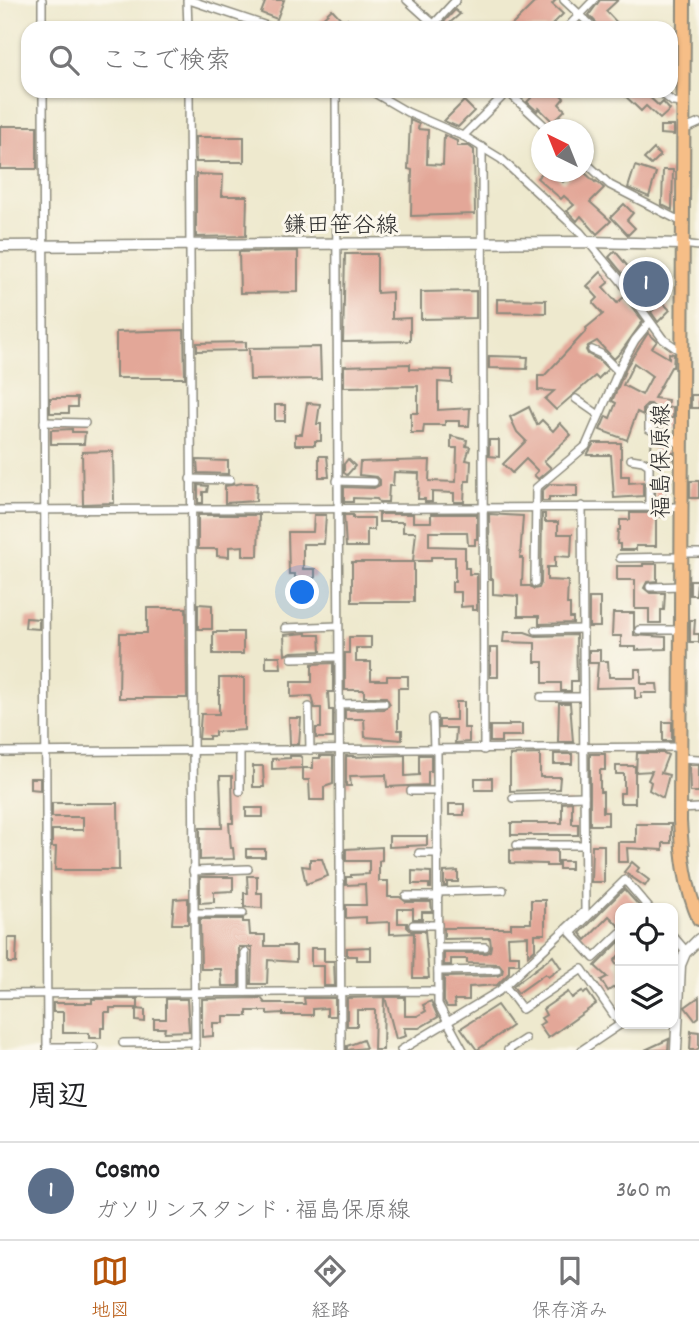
<!DOCTYPE html>
<html lang="ja">
<head>
<meta charset="utf-8">
<style>
	body { margin:0; font-family:Dekko,"Klee One",sans-serif; background:#f2f2f2; color:#202124 }
	.controls { position:absolute; right:21px; bottom:21px; display:grid; overflow:hidden; border-radius:14px; box-shadow:0 2px 5px #0004 }
	.controls button { width:63px; height:63px; display:grid; place-items:center; padding:0; border:0; border-bottom:2px solid #e0e0e0; background:#fff; color:#202124; font:35px sans-serif }
	.compass { position:absolute; left:531px; top:119px; width:63px; height:63px; border-radius:50%; background:#fff; box-shadow:0 2px 5px #0004; rotate:317deg }
	.you { position:absolute; left:303px; top:593px; width:24px; height:24px; margin:-18px; border:5px solid #fff; border-radius:50%; background:#1a73e8; box-shadow:0 0 0 10px #1a73e833 }
	.badge { display:grid; place-items:center; width:46px; height:46px; border-radius:50%; background:#b45309; color:#fff; font-size:23px; font-weight:700 }
	.pin { position:absolute; translate:-50% -50%; border:4px solid #fff; box-shadow:0 2px 7px #0006 }
	.list { margin:0; padding:0; list-style:none }
	h2 { display:flex; justify-content:space-between; align-items:center; height:91px; margin:0; padding:0 28px; font-size:30px }
	h2 small { font-size:23px; font-weight:400; color:#757577 }
	.list li { display:grid; grid-template-columns:46px 1fr auto; gap:21px; align-items:center; box-sizing:border-box; height:98px; padding:0 28px; border-top:2px solid #e0e0e0 }
	.list b { display:block; font-size:26px; white-space:nowrap }
	.list p { margin:0; font-size:23px; white-space:nowrap; color:#757577 }
	.list em { font-size:23px; font-style:normal; color:#757577 }
	.icon { flex:none; width:38px; height:38px; fill:none; stroke:currentColor; stroke-width:2; stroke-linecap:round; stroke-linejoin:round }
	.map { position:relative; flex:none; width:699px; height:1050px; overflow:hidden }
	.search { position:absolute; background:#fff; box-shadow:0 2px 5px #0004; left:21px; right:21px; top:21px; height:77px; display:flex; align-items:center; gap:18px; box-sizing:border-box; padding:0 24px; border-radius:21px; color:#757577; font-size:26px }
	.sheet { height:189px; background:#fff }
	nav { display:flex; justify-content:space-around; align-items:center; box-sizing:border-box; height:98px; border-top:2px solid #e0e0e0; background:#fff; font-size:19px; color:#757577 }
	nav a { display:grid; justify-items:center; gap:4px }
	nav .on { color:#b45309 }
	.map>svg:first-child { display:block }
	.building { fill:#e3a798; fill-rule:evenodd }
	.lines { fill:none; stroke-linecap:round; stroke-linejoin:round }
	.minor-casing { stroke:#8c8a7c; stroke-width:10 }
	.tertiary-casing { stroke:#8c8a7c; stroke-width:13 }
	.primary-casing { stroke:#8c8a7c; stroke-width:16 }
	.minor { stroke:#fff; stroke-width:7 }
	.tertiary { stroke:#fff; stroke-width:10 }
	.primary { stroke:#f6be87; stroke-width:12 }
	.labels { text-anchor:middle; stroke-width:6; stroke-linejoin:round; paint-order:stroke }
	.street-label { font-size:23px; fill:#2b2b2b; stroke:#fbf7ec }
</style>
</head>
<body>
<div class="map">
<svg width="699" height="1050" viewBox="0 0 699 1050">
	<rect width="100%" height="100%" fill="#fbf7ec"/>
	<filter id="ink" filterUnits="userSpaceOnUse"><feTurbulence type="fractalNoise" baseFrequency=".0143" numOctaves="2"/><feDisplacementMap in="SourceGraphic" scale="14" xChannelSelector="R" yChannelSelector="G"/><feConvolveMatrix kernelMatrix="1 2 1 2 8 2 1 2 1" color-interpolation-filters="sRGB"/></filter>
	<filter id="wash" filterUnits="userSpaceOnUse"><feTurbulence type="fractalNoise" baseFrequency=".00686" numOctaves="4" result="noise"/><feDisplacementMap in="SourceGraphic" scale="28" xChannelSelector="R" yChannelSelector="G"/><feGaussianBlur stdDeviation="1.57" result="paint"/><feColorMatrix in="noise" values="0 0 0 0 0 0 0 0 0 0 0 0 0 0 0 0 0 1.4 0 .05"/><feComposite in="paint" operator="in"/></filter>
	<g filter="url(#wash)">
		<rect width="100%" height="100%" fill="#eee9ce"/>
		<g id="blocks">
			<g class="building">
				<polygon points="266,0 284,0 277,19 261,13"/>
				<polygon points="537,0 556,0 552,4 563,14 549,28 509,28"/>
				<polygon points="600,0 618,0 606,11 622,28 601,28 589,15"/>
				<polygon points="332,9 344,22 347,19 357,28 312,28"/>
				<polygon points="455,10 460,14 444,28 442,24"/>
				<polygon points="530,91 557,91 564,98 559,104 565,110 553,122 539,108 537,111 527,102 534,95"/>
				<polygon points="620,91 643,91 659,106 663,102 670,110 660,119 646,106 641,111"/>
				<polygon points="464,101 474,111 458,127 444,121"/>
				<polygon points="410,120 419,124 418,129 428,130 427,164 443,165 444,135 457,141 457,146 469,146 474,150 475,214 411,216 412,170 408,169"/>
				<rect x="0" y="126" width="37" height="43"/>
				<polygon points="660,126 674,126 674,135 660,134"/>
				<polygon points="195,137 244,137 244,162 196,162"/>
				<polygon points="654,149 660,156 651,165 644,159"/>
				<polygon points="635,166 656,173 649,197 628,188"/>
				<polygon points="663,170 673,170 672,210 662,205"/>
				<polygon points="543,172 552,172 563,182 574,172 584,172 595,182 596,181 604,188 590,202 611,221 597,234 581,216 577,221 567,211 574,205 564,196 561,199 537,178"/>
				<polygon points="196,174 223,175 222,196 247,196 246,236 196,237"/>
				<polygon points="624,204 633,213 627,220 635,228 628,235 611,217"/>
				<polygon points="298,251 298,292 240,293 239,252"/>
				<polygon points="615,251 629,268 623,274 609,257"/>
				<polygon points="345,254 377,254 377,293 392,292 392,319 410,318 410,341 343,342"/>
				<polygon points="601,272 609,282 603,287 617,303 624,297 643,321 620,353 614,359 597,341 588,346 586,350 588,354 599,360 608,369 598,379 595,376 556,410 545,399 554,391 538,390 538,376 544,376 587,330 586,328 603,314 593,303 598,298 587,286"/>
				<polygon points="476,291 476,318 421,319 421,292"/>
				<polygon points="497,299 546,300 546,313 497,312"/>
				<polygon points="661,301 670,310 658,322 651,312"/>
				<polygon points="184,330 185,378 116,378 116,332"/>
				<path d="M648,333L657,341L652,348L669,358V353L674,354L673,367H671L654,398L668,400L667,408L673,407V418H669L667,431L655,425V408L651,404H647L643,408V415L637,412L627,440L600,430L606,416L610,418L616,403L612,401L627,366ZM634,363L652,376L642,395L623,385Z"/>
				<polygon points="246,342 246,350 197,351 197,343"/>
				<polygon points="320,347 321,379 250,380 249,348"/>
				<polygon points="489,356 528,357 527,369 489,368"/>
				<polygon points="410,364 410,369 452,370 452,383 438,382 438,410 470,408 469,426 459,426 459,421 445,421 445,425 424,425 423,433 411,433 411,413 418,413 418,386 344,387 344,366"/>
				<rect x="691" y="395" width="8" height="13"/>
				<polygon points="50,398 77,398 77,407 69,407 69,413 50,413"/>
				<polygon points="307,403 320,404 317,424 321,424 321,441 315,441 315,445 295,445 295,434 302,434"/>
				<rect x="275" y="405" width="10" height="16"/>
				<polygon points="529,407 537,425 542,420 553,431 560,423 571,435 544,461 551,468 538,479 534,475 538,471 526,459 512,473 503,464 526,441 517,432 510,417"/>
				<polygon points="72,429 72,432 85,432 84,444 51,444 51,430"/>
				<polygon points="451,436 467,440 466,446 470,447 466,460 471,461 470,481 465,481 464,502 454,502 454,493 432,492 432,502 425,502 425,499 418,499 419,473 394,472 393,486 389,486 388,502 379,502 377,499 353,498 353,502 344,502 344,487 374,488 380,485 380,480 377,477 359,475 360,462 430,460 429,481 456,482 457,448 451,448"/>
				<polygon points="652,437 662,442 662,452 673,453 673,459 665,459 665,464 655,464 655,449 651,449"/>
				<polygon points="489,440 499,440 499,457 489,456"/>
				<polygon points="594,443 621,443 621,476 629,476 629,483 643,482 643,496 614,498 611,455 587,455"/>
				<polygon points="113,451 114,503 83,504 82,452"/>
				<polygon points="319,456 327,456 329,477 319,477"/>
				<polygon points="348,459 355,466 347,475 344,473 344,464"/>
				<polygon points="197,460 228,461 228,474 198,473"/>
				<rect x="690" y="481" width="9" height="17"/>
				<polygon points="243,483 257,483 256,501 225,503 225,486"/>
				<polygon points="550,484 577,485 577,497 549,497 549,501 542,501 542,491"/>
				<polygon points="198,485 208,486 207,492 203,492 203,503 198,503"/>
				<polygon points="655,487 664,487 667,501 655,501"/>
				<polygon points="630,513 662,513 662,517 656,517 656,546 636,546 636,550 620,550 620,544 617,544 618,530 620,530 620,520 630,520"/>
				<polygon points="379,514 413,514 413,522 431,522 431,514 477,514 477,539 475,539 475,545 468,545 467,532 429,532 429,546 465,547 465,568 469,568 469,574 477,574 477,610 472,610 472,606 461,607 461,592 452,592 452,582 455,582 455,557 431,557 431,561 413,561 416,532 403,532 403,522 379,522"/>
				<polygon points="489,514 523,516 520,558 523,558 522,586 530,586 534,589 539,588 541,583 542,514 545,514 545,522 558,522 558,534 572,534 571,557 555,556 555,567 547,567 547,580 568,581 567,604 570,604 570,618 573,618 573,623 539,624 539,616 518,616 518,596 493,594 493,579 490,579"/>
				<polygon points="198,515 259,515 258,556 243,556 243,546 229,547 229,557 217,556 217,549 198,549"/>
				<polygon points="314,515 326,515 324,544 303,544 303,569 315,569 315,578 295,578 295,574 289,574 288,532 313,532"/>
				<polygon points="344,515 353,515 353,518 374,518 374,530 367,530 367,547 346,547"/>
				<rect x="352" y="562" width="62" height="40"/>
				<polygon points="643,564 657,564 657,581 647,582 644,588 650,593 665,593 664,610 661,610 661,623 649,623 649,609 635,609 635,580 617,580 617,566 643,566"/>
				<polygon points="690,580 697,580 696,595 690,595"/>
				<rect x="589" y="598" width="11" height="29"/>
				<polygon points="198,604 212,605 212,629 198,629"/>
				<polygon points="147,608 186,608 187,698 119,698 120,633 147,633"/>
				<polygon points="613,613 634,613 634,635 666,637 666,649 636,650 636,647 621,647 621,636 612,636"/>
				<polygon points="26,618 39,619 39,629 25,628"/>
				<polygon points="690,620 695,620 694,634 699,634 699,642 690,642"/>
				<rect x="213" y="632" width="30" height="22"/>
				<polygon points="504,632 525,632 536,636 576,635 577,681 571,681 571,691 561,691 561,683 543,683 543,662 535,662 535,643 503,642"/>
				<polygon points="306,633 306,635 320,635 321,651 292,652 285,655 284,635"/>
				<polygon points="349,637 371,637 371,648 356,648 356,662 371,662 371,680 387,680 387,676 408,676 408,688 398,688 398,730 402,730 402,740 365,737 364,719 345,719 345,710 384,709 390,704 386,697 364,697 364,690 345,690 345,653 349,653"/>
				<rect x="490" y="648" width="8" height="29"/>
				<polygon points="589,650 600,650 600,661 608,661 609,677 635,677 635,669 641,669 641,684 657,684 658,693 641,693 641,698 635,698 635,687 596,688 598,663 589,663"/>
				<polygon points="266,656 280,656 281,668 266,668"/>
				<polygon points="333,663 333,692 328,692 329,710 333,710 333,738 316,738 316,728 321,728 321,708 315,708 312,696 291,697 291,682 312,682 312,664"/>
				<polygon points="219,678 244,678 244,730 215,732 215,736 209,736 209,739 199,739 201,714 219,714"/>
				<polygon points="456,702 464,702 464,728 469,728 469,742 455,743 456,728 439,728 439,720 456,720"/>
				<polygon points="559,703 570,703 573,742 558,742"/>
				<polygon points="289,718 301,718 299,744 290,744"/>
				<rect x="663" y="722" width="9" height="19"/>
				<polygon points="509,724 522,724 522,736 501,736 501,742 490,742 490,726 509,726"/>
				<polygon points="637,753 664,753 668,755 661,773 669,775 663,798 649,790 651,782 648,780 652,771 636,772"/>
				<polygon points="540,754 540,777 560,777 559,789 510,791 510,755"/>
				<rect x="554" y="754" width="18" height="10"/>
				<polygon points="590,754 605,754 605,770 600,770 600,792 603,792 603,812 608,812 608,825 590,825"/>
				<polygon points="405,755 405,776 419,775 419,755 431,755 431,771 428,771 428,785 387,787 386,775 350,776 351,786 346,786 346,756 353,756 353,757"/>
				<polygon points="290,756 300,756 302,758 302,768 272,769 272,759 290,758"/>
				<polygon points="320,756 333,756 333,784 324,787 324,800 310,800 309,780 303,780 303,768 313,768 313,758 320,758"/>
				<polygon points="689,765 699,765 699,792 690,792"/>
				<polygon points="253,766 263,766 264,787 253,787"/>
				<polygon points="616,766 635,766 635,803 620,803 620,793 624,793 624,774 616,774"/>
				<polygon points="220,776 232,776 233,823 229,823 231,848 233,848 234,859 200,860 200,828 222,828"/>
				<polygon points="30,778 40,778 40,790 30,789"/>
				<rect x="475" y="778" width="17" height="12"/>
				<polygon points="572,802 572,824 578,824 578,835 511,835 511,823 562,823 562,803"/>
				<polygon points="52,803 118,803 119,870 55,870 56,847 52,847 52,830 83,830 83,817 52,817"/>
				<rect x="449" y="804" width="15" height="11"/>
				<rect x="246" y="808" width="17" height="9"/>
				<polygon points="636,824 671,824 671,843 663,843 663,850 627,848 628,862 618,862 618,842 636,842"/>
				<polygon points="389,836 427,836 427,845 389,847"/>
				<polygon points="592,845 604,845 604,882 591,882"/>
				<polygon points="382,847 382,860 379,861 379,881 388,881 388,897 400,897 406,902 431,902 432,912 422,912 422,919 413,919 413,909 398,909 398,923 407,923 407,927 411,931 425,931 429,978 413,978 414,933 390,934 390,922 366,923 366,917 346,918 346,905 366,905 365,884 346,885 346,877 351,877 351,875 369,874 369,861 346,861 346,849"/>
				<rect x="246" y="849" width="19" height="8"/>
				<polygon points="510,850 557,851 557,866 546,866 546,864 510,863"/>
				<polygon points="310,859 322,859 328,876 306,884 302,866 310,867"/>
				<rect x="559" y="861" width="12" height="8"/>
				<polygon points="632,862 639,868 637,871 649,880 645,886 624,872"/>
				<polygon points="412,871 431,872 431,888 429,888 429,884 412,884"/>
				<polygon points="458,871 458,882 447,882 447,886 444,886 444,872"/>
				<polygon points="247,876 257,876 257,893 262,893 262,908 244,907 244,893 248,893"/>
				<polygon points="200,877 233,877 233,891 214,892 214,902 200,903"/>
				<polygon points="624,889 641,908 620,908 620,927 609,916 586,940 580,933"/>
				<polygon points="188,898 188,924 172,924 174,899"/>
				<polygon points="531,900 545,900 545,934 535,934 535,949 528,955 528,936 508,937 509,956 519,956 519,964 509,964 509,973 497,985 469,987 469,1000 454,1000 455,1007 447,1007 444,1002 444,977 497,976 502,974 503,969 499,964 467,963 467,959 451,959 451,965 444,965 444,953 486,953 490,951 491,946 490,938 444,939 444,928 511,928 511,923 531,923"/>
				<polygon points="200,919 243,919 243,922 249,922 250,935 265,935 265,946 296,946 296,962 268,960 267,984 251,984 252,947 239,947 239,986 222,986 221,969 201,969"/>
				<polygon points="8,938 17,938 16,963 8,963"/>
				<polygon points="620,941 620,954 614,961 620,970 620,983 608,991 601,980 607,977 595,966"/>
				<polygon points="371,947 371,960 357,960 357,956 347,956 347,948"/>
				<polygon points="311,948 324,948 324,961 334,961 335,986 324,986 324,966 311,966"/>
				<polygon points="553,956 561,968 548,977 545,974 518,993 513,986"/>
				<polygon points="582,991 584,994 587,991 596,1004 548,1038 539,1025 544,1022 541,1018 546,1015 543,1009 568,992 572,998"/>
				<polygon points="384,997 383,1050 374,1050 375,1010 357,1010 357,1026 347,1026 347,998"/>
				<polygon points="385,997 405,997 405,1016 417,1016 426,1011 423,1005 431,1001 438,1017 419,1028 404,1028 406,1036 396,1039"/>
				<polygon points="699,997 699,1017 695,1020 685,1007"/>
				<polygon points="261,998 265,1003 282,1003 282,1004 305,1004 304,998 335,998 335,1016 327,1016 327,1008 313,1009 313,1015 283,1015 283,1013 267,1014 267,1011 247,1011 247,1016 223,1016 223,1023 213,1023 213,1036 202,1037 202,999"/>
				<polygon points="92,999 138,999 138,1008 110,1008 110,1012 105,1012 105,1028 101,1028 101,1038 89,1038 89,1033 63,1033 63,1012 53,1012 53,1003 92,1003"/>
				<polygon points="166,999 187,999 189,1031 164,1032 165,1028 154,1028 154,1019 166,1019"/>
				<polygon points="497,1005 512,1026 477,1050 461,1028"/>
				<polygon points="136,1009 145,1010 145,1022 136,1021"/>
				<polygon points="691,1031 699,1032 699,1048 696,1050 690,1050"/>
				<polygon points="669,1039 668,1050 645,1050"/>
				<polygon points="363,1040 366,1048 347,1050 347,1046"/>
			</g>
		</g>
	</g>
	<g filter="url(#ink)">
		<use href="#blocks" fill-opacity="0" stroke="#8c8a7c" stroke-width="2"/>
		<g class="lines">
			<defs>
				<g id="minor">
					<polyline points="42,0 42,28"/>
					<polyline points="187,0 188,28"/>
					<polyline points="189,0 273,28"/>
					<polyline points="407,0 438,28"/>
					<polyline points="564,0 594,28"/>
					<polyline points="434,24 456,0"/>
					<polyline points="567,28 594,0"/>
					<polyline points="43,91 47,1050"/>
					<polyline points="189,91 195,1050"/>
					<polyline points="336,91 341,1050"/>
					<polyline points="371,91 407,112 465,137 501,159 580,232 621,281 663,339 676,348 682,349"/>
					<polyline points="507,91 549,130"/>
					<polyline points="659,91 673,102 684,103"/>
					<polyline points="683,130 699,123"/>
					<polyline points="463,136 508,91"/>
					<polyline points="482,147 484,750"/>
					<polyline points="584,161 610,185 682,222"/>
					<polyline points="682,244 699,246"/>
					<polyline points="592,350 601,354 618,371"/>
					<polyline points="576,399 599,415"/>
					<polyline points="649,410 649,429 681,444"/>
					<polyline points="44,422 85,423"/>
					<polyline points="631,459 643,461 649,465 649,507"/>
					<polyline points="190,479 230,480"/>
					<polyline points="337,481 374,482"/>
					<polyline points="0,510 681,507"/>
					<polyline points="682,553 699,553"/>
					<polyline points="620,558 681,557"/>
					<polyline points="535,583 536,488 586,446 622,363 635,340 650,322"/>
					<polyline points="650,587 681,586"/>
					<polyline points="285,628 338,626"/>
					<polyline points="536,630 582,629"/>
					<polyline points="639,630 680,630"/>
					<polyline points="292,658 338,657"/>
					<polyline points="541,697 583,697"/>
					<polyline points="339,704 384,703"/>
					<polyline points="309,707 310,750"/>
					<polyline points="433,718 434,750"/>
					<polyline points="240,750 240,791"/>
					<polyline points="437,750 438,1004 463,1050"/>
					<polyline points="0,752 679,747"/>
					<polyline points="680,758 699,759"/>
					<polyline points="411,791 437,791"/>
					<polyline points="513,798 584,796"/>
					<polyline points="680,809 699,808"/>
					<polyline points="517,845 584,845"/>
					<polyline points="419,853 438,853"/>
					<polyline points="193,871 248,869"/>
					<polyline points="438,892 503,890"/>
					<polyline points="406,896 438,896"/>
					<polyline points="193,913 243,913"/>
					<polyline points="413,925 438,925"/>
					<polyline points="620,933 594,958 571,933 625,880 649,908"/>
					<polyline points="673,936 686,951"/>
					<polyline points="438,947 485,947"/>
					<polyline points="245,952 245,992"/>
					<polyline points="438,971 497,970"/>
					<polyline points="505,986 522,1009 582,969 620,1024"/>
					<polyline points="0,994 433,991 438,993"/>
					<polyline points="123,1043 195,1042"/>
					<polyline points="47,1047 94,1047"/>
					<polyline points="401,1050 499,991 585,911 582,506"/>
					<polyline points="508,1050 525,1039"/>
					<polyline points="582,1050 621,1024"/>
				</g>
				<g id="tertiary">
					<polyline points="0,246 588,242 682,244"/>
					<polyline points="676,1050 680,965 685,953 699,939"/>
				</g>
				<path id="primary" d="M684,0L680,821C682,856 685,887 699,919"/>
			</defs>
			<use href="#minor" class="minor-casing"/>
			<use href="#tertiary" class="tertiary-casing"/>
			<use href="#primary" class="primary-casing"/>
			<use href="#minor" class="minor"/>
			<use href="#tertiary" class="tertiary"/>
			<use href="#primary" class="primary"/>
		</g>
	</g>
	<g class="labels">
		<g class="street-label">
			<text x="341" y="232">鎌田笹谷線</text>
			<text transform="translate(660 461) rotate(-90)" y="8">福島保原線</text>
		</g>
	</g>
</svg>
<div class="controls">
<button><svg class="icon" aria-label="locate" viewBox="0 0 24 24"><circle cx="12" cy="12" r="6"/><path d="M12 2v4M12 18v4M2 12h4M18 12h4"/></svg></button>
<button><svg class="icon" aria-label="layers" viewBox="0 0 24 24"><path d="M12 4l9 5-9 5-9-5zM3 14l9 5 9-5"/></svg></button>
</div>
<svg class="compass" viewBox="-18 -18 36 36"><path d="M0-13l5 13h-10z" fill="#e53935"/><path d="M0 13l5-13h-10z" fill="#757577"/></svg>
<div class="you"></div>
<div class="pin badge" style="left:646px;top:284px;background:#5c6f8a">1</div>
<div class="search"><svg class="icon" aria-label="search" viewBox="0 0 24 24"><circle cx="10" cy="10" r="6"/><path d="M15 15l6 6"/></svg>ここで検索</div>
</div>
<section class="sheet">
<h2>周辺<small></small></h2>
<ul class="list">
<li><span class="badge" style="background:#5c6f8a">1</span><div><b>Cosmo</b><p>ガソリンスタンド · 福島保原線</p></div><em>360 m</em></li>
</ul>
</section>
<nav>
<a class="on"><svg class="icon" aria-label="map" viewBox="0 0 24 24"><path d="M3 6l6-2 6 2 6-2v14l-6 2-6-2-6 2zM9 4v14M15 6v14"/></svg>地図</a>
<a><svg class="icon" aria-label="directions" viewBox="0 0 24 24"><path d="M12 3l9 9-9 9-9-9zM9 14v-3h6M13 9l2 2-2 2"/></svg>経路</a>
<a><svg class="icon" aria-label="saved" viewBox="0 0 24 24"><path d="M7 4h10v16l-5-4-5 4z"/></svg>保存済み</a>
</nav>
</body>
</html>
